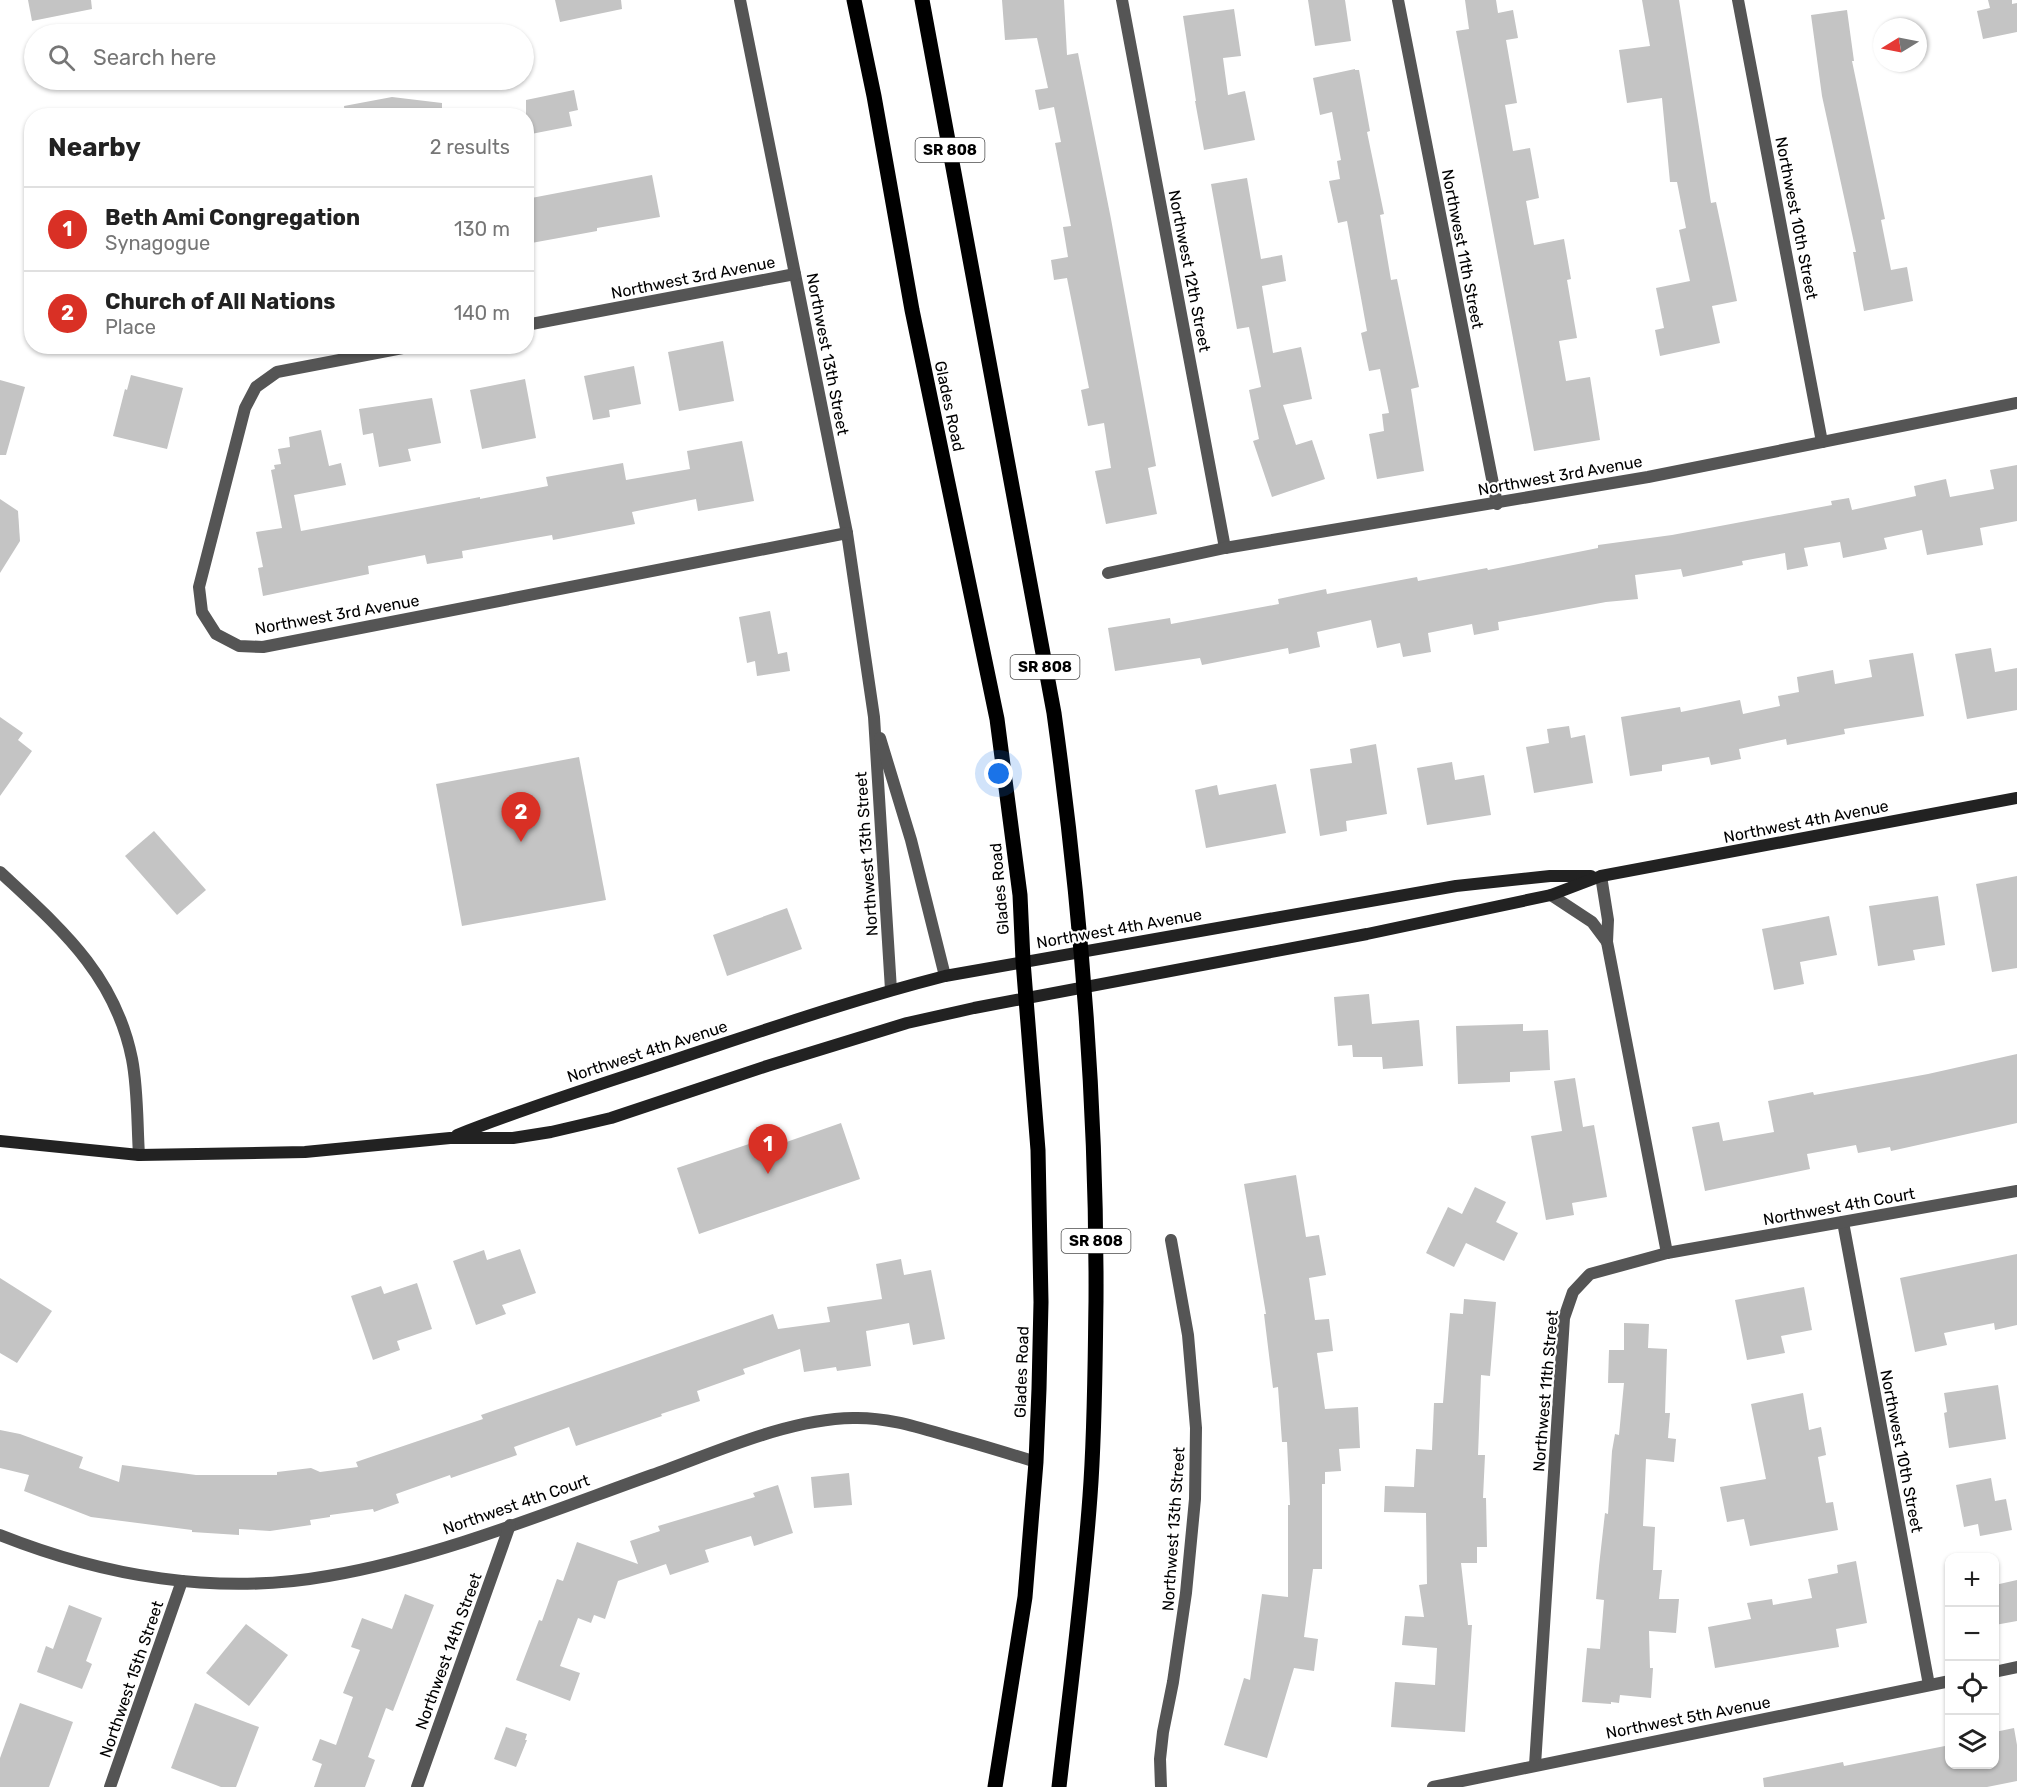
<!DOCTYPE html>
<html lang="en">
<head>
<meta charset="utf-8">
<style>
	body { margin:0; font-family:Rubik,sans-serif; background:#f2f2f2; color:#222 }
	.controls { position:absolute; right:18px; bottom:18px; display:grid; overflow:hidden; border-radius:12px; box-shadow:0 2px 4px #0004 }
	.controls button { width:54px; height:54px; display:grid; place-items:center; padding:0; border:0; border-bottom:2px solid #e0e0e0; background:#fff; color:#222; font:30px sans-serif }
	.compass { position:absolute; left:1873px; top:18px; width:54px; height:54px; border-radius:50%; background:#fff; box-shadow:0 2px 4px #0004; rotate:260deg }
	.you { position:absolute; left:999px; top:774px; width:21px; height:21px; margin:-15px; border:4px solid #fff; border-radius:50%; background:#1a73e8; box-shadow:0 0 0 9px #1a73e833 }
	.badge { display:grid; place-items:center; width:39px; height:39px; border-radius:50%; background:#d93025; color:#fff; font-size:20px; font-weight:700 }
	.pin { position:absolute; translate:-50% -50px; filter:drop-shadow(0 2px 3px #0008) }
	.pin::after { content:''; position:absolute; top:32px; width:21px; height:18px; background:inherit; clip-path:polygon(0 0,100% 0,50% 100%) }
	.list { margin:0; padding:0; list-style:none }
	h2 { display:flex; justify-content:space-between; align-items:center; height:78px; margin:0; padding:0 24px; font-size:26px }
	h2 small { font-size:20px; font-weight:400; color:#767676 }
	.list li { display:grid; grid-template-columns:39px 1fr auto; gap:18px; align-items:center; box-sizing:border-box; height:84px; padding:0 24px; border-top:2px solid #e0e0e0 }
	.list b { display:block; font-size:22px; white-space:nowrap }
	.list p { margin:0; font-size:20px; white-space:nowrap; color:#767676 }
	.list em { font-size:20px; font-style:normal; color:#767676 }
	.icon { flex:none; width:33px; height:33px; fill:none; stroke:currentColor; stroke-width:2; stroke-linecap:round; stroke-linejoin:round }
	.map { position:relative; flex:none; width:2017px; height:1787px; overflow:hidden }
	.search { position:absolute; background:#fff; box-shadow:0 2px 4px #0004; left:24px; top:24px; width:510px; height:66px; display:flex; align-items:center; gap:15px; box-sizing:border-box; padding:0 21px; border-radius:33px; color:#767676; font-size:22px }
	.panel { position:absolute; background:#fff; box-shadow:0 2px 4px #0004; left:24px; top:108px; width:510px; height:246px; border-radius:24px }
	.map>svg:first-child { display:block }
	.building { fill:#c4c4c4 }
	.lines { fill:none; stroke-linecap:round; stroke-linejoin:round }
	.street { stroke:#555; stroke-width:12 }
	.secondary { stroke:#222; stroke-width:12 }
	.primary { stroke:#000; stroke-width:15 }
	.labels { text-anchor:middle; stroke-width:4.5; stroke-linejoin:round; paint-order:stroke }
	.shield { fill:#fff; stroke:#4c4c4c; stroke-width:1.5 }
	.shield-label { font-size:15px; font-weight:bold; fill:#000 }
	.street-label { font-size:16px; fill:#000; stroke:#fff }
</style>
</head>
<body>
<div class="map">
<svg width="2017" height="1787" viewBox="0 0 2017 1787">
	<rect width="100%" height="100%" fill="#fff"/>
	<g class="building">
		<polygon points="28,0 91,0 92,9 32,21"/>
		<polygon points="555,0 621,0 622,9 560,22"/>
		<polygon points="1002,0 1064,0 1067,55 1078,53 1111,219 1156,466 1148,468 1157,514 1106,524 1095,471 1111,468 1104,423 1088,426 1081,390 1089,388 1067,278 1054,280 1051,260 1068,257 1063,227 1071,226 1055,143 1061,142 1054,107 1039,110 1035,90 1048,88 1037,38 1005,40"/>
		<polygon points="1308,0 1345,0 1351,41 1315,46"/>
		<polygon points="1465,0 1496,0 1498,13 1513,10 1518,38 1506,40 1517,103 1505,105 1513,151 1530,148 1539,198 1526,201 1534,245 1564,239 1571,279 1567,280 1577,338 1559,341 1566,381 1590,377 1600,440 1534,451 1456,31 1469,29"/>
		<polygon points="1642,0 1679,0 1711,203 1716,202 1737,301 1712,306 1720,343 1660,356 1655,330 1664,328 1656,288 1690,281 1679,230 1686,228 1677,182 1670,182 1662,98 1627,103 1619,50 1650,46"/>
		<polygon points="1988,0 2012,0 2012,4 2017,3 2017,32 1983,39 1977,11 1990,8"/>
		<polygon points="1234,9 1241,56 1223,58 1228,95 1245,91 1255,140 1204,150 1195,101 1196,101 1183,16"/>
		<polygon points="1847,10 1854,61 1852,61 1885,219 1881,220 1891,270 1907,267 1913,301 1864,311 1853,252 1856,252 1822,96 1811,15"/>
		<polygon points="1355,69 1355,70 1359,70 1370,131 1367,132 1384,214 1380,215 1391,280 1397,279 1419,387 1411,389 1424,471 1377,479 1369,434 1384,431 1382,414 1389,413 1380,369 1369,371 1361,333 1367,331 1347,221 1338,223 1329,181 1340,179 1337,161 1341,160 1332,112 1320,115 1313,78"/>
		<polygon points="574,90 578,110 569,112 572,126 526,135 526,100"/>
		<polygon points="392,97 442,103 442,116 345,116 344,106"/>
		<polygon points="652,175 660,217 597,228 597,231 526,244 526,199"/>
		<polygon points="1247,178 1261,259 1282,255 1286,281 1262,286 1273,353 1301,347 1312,399 1283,405 1296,445 1312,440 1325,479 1272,497 1253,441 1259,439 1249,390 1261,387 1249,327 1237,329 1211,184"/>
		<polygon points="723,341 734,401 679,411 668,352"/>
		<polygon points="634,366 641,404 609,410 610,417 593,420 584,376"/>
		<polygon points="131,375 183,388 167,449 113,436 125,389 127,390"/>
		<polygon points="525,379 536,438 482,449 470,390"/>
		<polygon points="0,380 25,387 6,455 0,455"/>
		<polygon points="432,398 441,443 408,449 411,461 379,467 373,433 363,435 359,409"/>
		<polygon points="321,430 329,466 341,463 346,485 294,495 301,531 480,497 480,499 548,486 546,477 623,463 626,480 690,469 687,451 742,441 754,501 698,511 696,499 632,512 635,524 553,540 552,535 462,551 463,558 427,564 425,555 368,566 369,574 263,596 258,568 263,567 256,532 282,528 271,470 275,469 274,465 281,464 278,449 290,447 289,437"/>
		<polygon points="2017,465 2017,521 1980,528 1983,545 1927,555 1922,530 1884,538 1887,549 1843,558 1840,542 1804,548 1808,566 1787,570 1785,553 1742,561 1743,565 1683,577 1681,569 1635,575 1638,599 1606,602 1498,622 1499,630 1474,635 1472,624 1428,633 1431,652 1403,657 1400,643 1377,648 1371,620 1317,632 1320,647 1289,654 1288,648 1202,665 1200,658 1115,671 1108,628 1170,618 1171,624 1279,604 1278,599 1326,589 1327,594 1417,577 1418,581 1487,568 1488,570 1598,548 1598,545 1672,535 1832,505 1831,501 1849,498 1852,510 1916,496 1914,486 1946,479 1950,497 1994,489 1990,470"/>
		<polygon points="0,499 18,511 20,541 0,573"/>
		<polygon points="770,611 778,654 787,652 790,671 757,676 755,661 747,663 739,617"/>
		<polygon points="1991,648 1995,672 2017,668 2017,710 1967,719 1955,654"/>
		<polygon points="1913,653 1924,716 1844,729 1845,734 1787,745 1786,739 1739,749 1741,759 1711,765 1709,757 1662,765 1662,771 1630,776 1621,717 1680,707 1681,712 1740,700 1743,714 1780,706 1778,696 1799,692 1797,677 1833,670 1835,684 1872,677 1869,660"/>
		<polygon points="0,717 23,733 18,740 32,751 0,796"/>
		<polygon points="1569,726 1571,738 1585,735 1593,783 1534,793 1526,747 1549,743 1547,729"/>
		<polygon points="1376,744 1387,814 1346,821 1347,831 1320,836 1310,769 1352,763 1350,749"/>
		<polygon points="579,757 606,900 462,926 436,784"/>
		<polygon points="1452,762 1455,780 1484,775 1491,815 1427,825 1417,768"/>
		<polygon points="1276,784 1286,833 1206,848 1195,790 1217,785 1219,795"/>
		<polygon points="154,831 206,890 177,915 125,856"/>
		<polygon points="2017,876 2017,968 1992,972 1976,884"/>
		<polygon points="1938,896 1945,945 1913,950 1915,960 1878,966 1869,906"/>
		<polygon points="787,908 802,949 727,976 713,935"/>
		<polygon points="1829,916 1837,955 1800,962 1804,984 1774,990 1762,929"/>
		<polygon points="1369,994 1372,1024 1419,1020 1423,1066 1383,1069 1382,1057 1353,1057 1352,1045 1338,1046 1334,997"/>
		<polygon points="1523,1024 1523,1031 1548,1030 1550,1070 1510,1072 1510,1082 1458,1084 1456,1026"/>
		<polygon points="2017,1054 2017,1123 1891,1151 1890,1147 1858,1153 1856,1145 1807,1154 1810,1169 1705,1191 1692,1127 1719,1122 1723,1141 1774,1132 1768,1101 1813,1092 1814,1095 1928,1074"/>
		<polygon points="1575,1078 1583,1127 1594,1125 1607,1197 1572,1203 1574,1215 1546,1220 1531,1136 1562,1131 1554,1081"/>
		<polygon points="841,1123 860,1179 699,1234 677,1168 749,1144 752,1154"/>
		<polygon points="1296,1175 1306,1237 1319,1235 1326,1275 1309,1278 1315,1320 1329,1319 1333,1351 1317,1353 1325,1409 1358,1407 1360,1448 1339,1449 1341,1471 1325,1472 1325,1484 1322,1484 1322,1569 1313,1569 1304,1637 1318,1639 1314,1671 1294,1668 1267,1758 1224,1745 1244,1678 1250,1680 1262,1594 1288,1597 1288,1505 1290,1505 1287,1442 1282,1442 1278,1387 1273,1388 1264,1314 1266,1314 1244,1184"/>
		<polygon points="1475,1187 1506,1202 1496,1222 1518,1233 1504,1261 1466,1243 1454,1267 1426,1253 1448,1207 1462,1214"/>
		<polygon points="520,1249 536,1293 502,1305 506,1314 476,1325 453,1261 484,1250 487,1260"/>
		<polygon points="2017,1254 2017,1325 1995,1330 1994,1323 1944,1333 1947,1345 1915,1352 1900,1278"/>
		<polygon points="901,1259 904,1275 931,1270 945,1339 913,1345 909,1323 866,1331 871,1366 837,1371 836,1367 804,1372 800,1349 743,1369 745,1374 697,1391 700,1401 661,1414 662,1416 576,1446 569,1427 514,1447 517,1455 451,1478 450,1475 396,1494 399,1503 374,1512 373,1509 330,1515 330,1517 310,1520 311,1525 270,1531 239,1529 239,1535 192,1532 192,1530 91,1517 24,1491 29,1475 0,1468 0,1430 20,1434 83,1457 79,1468 119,1482 122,1465 196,1475 277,1475 277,1472 311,1468 320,1472 358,1467 356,1462 483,1419 481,1415 773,1314 778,1329 830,1322 827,1307 882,1299 876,1264"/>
		<polygon points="0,1278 52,1311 17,1363 0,1353"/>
		<polygon points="417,1283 432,1329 397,1341 400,1350 373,1360 351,1296 381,1286 384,1294"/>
		<polygon points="1804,1287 1812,1330 1781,1336 1785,1353 1747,1360 1735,1300"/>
		<polygon points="1464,1299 1496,1302 1490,1376 1481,1375 1478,1455 1485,1455 1483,1498 1486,1498 1487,1547 1477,1547 1477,1563 1461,1563 1468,1625 1472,1625 1465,1732 1391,1727 1395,1682 1435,1685 1437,1648 1402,1645 1405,1616 1424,1617 1419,1585 1427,1584 1426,1513 1384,1512 1385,1486 1414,1487 1416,1449 1432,1450 1434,1403 1443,1403 1450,1313 1463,1314"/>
		<polygon points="1624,1323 1649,1324 1648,1348 1667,1349 1665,1413 1670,1413 1668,1438 1676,1439 1674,1462 1646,1459 1643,1526 1655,1527 1653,1570 1662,1570 1659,1599 1679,1599 1676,1633 1649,1631 1650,1668 1653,1668 1651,1698 1620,1695 1619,1703 1611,1702 1611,1704 1582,1702 1587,1648 1600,1649 1604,1600 1596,1599 1599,1566 1605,1513 1608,1514 1612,1451 1615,1434 1619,1435 1624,1383 1608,1383 1609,1350 1624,1350"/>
		<polygon points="1998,1385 2006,1439 1949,1448 1944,1413 1947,1412 1944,1393"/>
		<polygon points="1803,1393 1809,1430 1821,1427 1826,1455 1818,1457 1826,1503 1833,1502 1838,1530 1750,1546 1744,1519 1727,1522 1720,1487 1766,1479 1751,1404"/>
		<polygon points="849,1473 852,1505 814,1508 811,1477"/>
		<polygon points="1991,1478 1995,1501 2006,1499 2012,1530 1980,1536 1978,1524 1964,1527 1956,1485"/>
		<polygon points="778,1485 793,1533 754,1546 751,1536 705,1550 709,1562 670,1575 666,1564 618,1581 605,1619 594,1615 591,1623 578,1618 560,1666 580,1673 570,1701 516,1680 539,1620 542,1621 557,1579 563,1581 577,1542 638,1564 630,1541 660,1531 658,1526 755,1497 753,1493"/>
		<polygon points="1856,1561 1867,1623 1836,1629 1839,1647 1715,1668 1708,1627 1751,1619 1747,1603 1772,1599 1773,1605 1812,1598 1808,1579 1838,1573 1837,1565"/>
		<polygon points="2017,1580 2017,1621 1995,1625 1995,1585"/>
		<polygon points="405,1594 434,1605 393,1711 386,1708 368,1757 375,1760 365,1787 314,1787 322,1764 312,1760 320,1739 336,1745 353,1697 343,1693 360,1650 351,1647 362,1618 392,1629"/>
		<polygon points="69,1605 102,1618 86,1661 92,1664 82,1689 37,1672 46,1646 53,1649"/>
		<polygon points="246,1624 288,1655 249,1706 206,1673"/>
		<polygon points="20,1703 73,1722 49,1787 0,1787 0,1758"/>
		<polygon points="195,1703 259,1727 236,1787 221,1787 171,1768"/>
		<polygon points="506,1727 527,1734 525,1740 527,1740 516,1767 494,1759"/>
		<polygon points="2014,1728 2017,1745 2017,1781 1987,1787 1764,1787 1763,1778 1843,1762 1844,1766 1950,1745 1950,1764 1995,1764 1995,1732"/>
	</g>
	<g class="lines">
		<g class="street">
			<polyline points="740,0 847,533 874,717 891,990"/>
			<polyline points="1122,0 1225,548"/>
			<polyline points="1398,0 1497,504"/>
			<polyline points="1738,0 1822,442"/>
			<polyline points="526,325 795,274"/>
			<polyline points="413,346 277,372 256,387 245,408 199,587 202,612 216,634 239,646 263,647 847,533"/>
			<polyline points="1108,573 1225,548 1648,477 2017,403"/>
			<polyline points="880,738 911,840 945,976"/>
			<path d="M0,872C60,928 115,974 132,1059C138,1090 137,1124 139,1155"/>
			<polyline points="1601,876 1608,920 1607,942 1667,1253"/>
			<polyline points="1551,895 1592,922 1607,942"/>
			<polyline points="1843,1222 1929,1685"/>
			<path d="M0,1535C103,1576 217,1596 328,1576C439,1557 546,1513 652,1475C714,1453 787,1419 853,1418C886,1417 917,1427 948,1436C978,1444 1007,1453 1036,1462"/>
			<polyline points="1994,1672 2017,1667"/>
			<polyline points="1535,1765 1564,1318 1573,1292 1590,1274 1667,1253 2017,1191"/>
			<polyline points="110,1787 182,1581"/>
			<polyline points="417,1787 510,1525"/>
			<polyline points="1161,1787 1160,1759 1163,1732 1173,1682 1186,1593 1195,1499 1196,1428 1188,1335 1171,1240"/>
			<polyline points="1433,1787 1950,1681"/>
		</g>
		<g class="secondary">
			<path d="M457,1135C530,1106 605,1083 680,1058C768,1029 855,999 945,976L1456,886L1550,876H1591"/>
			<polyline points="0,1141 139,1155 305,1152 450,1138 513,1138 551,1132 611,1118 767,1066 907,1023 974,1008 1367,934 1551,895 1601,876 2017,798"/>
		</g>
		<g class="primary">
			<polyline points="854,0 874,96 912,310 997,719 1020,895 1023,961 1038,1150 1041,1302 1039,1389 1036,1462 1025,1597 995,1787"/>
			<path d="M922,0L1054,713C1081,908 1097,1104 1096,1301C1095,1366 1095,1431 1090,1496C1083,1593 1070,1690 1059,1787"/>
		</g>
	</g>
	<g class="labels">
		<g class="shield">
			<rect x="915.5" y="138" width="69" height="24" rx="4.5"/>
			<rect x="1010.5" y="655" width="69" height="24" rx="4.5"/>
			<rect x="1061.5" y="1229" width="69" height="24" rx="4.5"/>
		</g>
		<g class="shield-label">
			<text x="950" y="155">SR 808</text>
			<text x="1045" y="672">SR 808</text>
			<text x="1096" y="1246">SR 808</text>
		</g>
		<g class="street-label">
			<text transform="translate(1797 218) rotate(79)" y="6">Northwest 10th Street</text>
			<text transform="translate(1463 249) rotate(79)" y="6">Northwest 11th Street</text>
			<text transform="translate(1190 271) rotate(79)" y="6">Northwest 12th Street</text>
			<text transform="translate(693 277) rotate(-11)" y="6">Northwest 3rd Avenue</text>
			<text transform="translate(828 354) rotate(79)" y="6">Northwest 13th Street</text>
			<text transform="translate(950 406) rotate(78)" y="6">Glades Road</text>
			<text transform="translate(1560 475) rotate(-10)" y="6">Northwest 3rd Avenue</text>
			<text transform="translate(337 614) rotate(-10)" y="6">Northwest 3rd Avenue</text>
			<text transform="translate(1806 821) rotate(-11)" y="6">Northwest 4th Avenue</text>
			<text transform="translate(866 854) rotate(-94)" y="6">Northwest 13th Street</text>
			<text transform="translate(999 889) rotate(-95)" y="6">Glades Road</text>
			<text transform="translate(1119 928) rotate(-10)" y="6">Northwest 4th Avenue</text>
			<text transform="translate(647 1051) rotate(-18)" y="6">Northwest 4th Avenue</text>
			<text transform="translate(1839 1206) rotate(-10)" y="6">Northwest 4th Court</text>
			<text transform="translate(1021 1372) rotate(-88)" y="6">Glades Road</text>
			<text transform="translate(1545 1391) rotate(-85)" y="6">Northwest 11th Street</text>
			<text transform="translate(1902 1451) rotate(79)" y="6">Northwest 10th Street</text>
			<text transform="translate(516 1504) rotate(-19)" y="6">Northwest 4th Court</text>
			<text transform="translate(1173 1529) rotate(-86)" y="6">Northwest 13th Street</text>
			<text transform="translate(448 1651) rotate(-70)" y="6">Northwest 14th Street</text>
			<text transform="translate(131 1679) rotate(-71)" y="6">Northwest 15th Street</text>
			<text transform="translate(1688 1717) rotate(-11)" y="6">Northwest 5th Avenue</text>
		</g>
	</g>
</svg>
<div class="controls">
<button>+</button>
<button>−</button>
<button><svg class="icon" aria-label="locate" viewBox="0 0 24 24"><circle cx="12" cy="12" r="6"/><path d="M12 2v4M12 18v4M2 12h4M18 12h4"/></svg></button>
<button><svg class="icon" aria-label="layers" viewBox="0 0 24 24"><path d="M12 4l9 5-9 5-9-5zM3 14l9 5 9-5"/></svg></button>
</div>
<svg class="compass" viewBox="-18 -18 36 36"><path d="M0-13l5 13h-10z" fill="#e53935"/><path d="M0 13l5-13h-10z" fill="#767676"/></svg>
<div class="you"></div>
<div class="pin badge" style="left:768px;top:1174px">1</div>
<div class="pin badge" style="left:521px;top:842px">2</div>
<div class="search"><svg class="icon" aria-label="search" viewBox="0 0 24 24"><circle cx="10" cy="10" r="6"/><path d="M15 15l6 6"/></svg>Search here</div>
<section class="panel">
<h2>Nearby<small>2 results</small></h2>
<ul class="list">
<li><span class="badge">1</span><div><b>Beth Ami Congregation</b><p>Synagogue</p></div><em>130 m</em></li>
<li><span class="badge">2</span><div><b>Church of All Nations</b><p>Place</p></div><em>140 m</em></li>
</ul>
</section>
</div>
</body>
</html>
